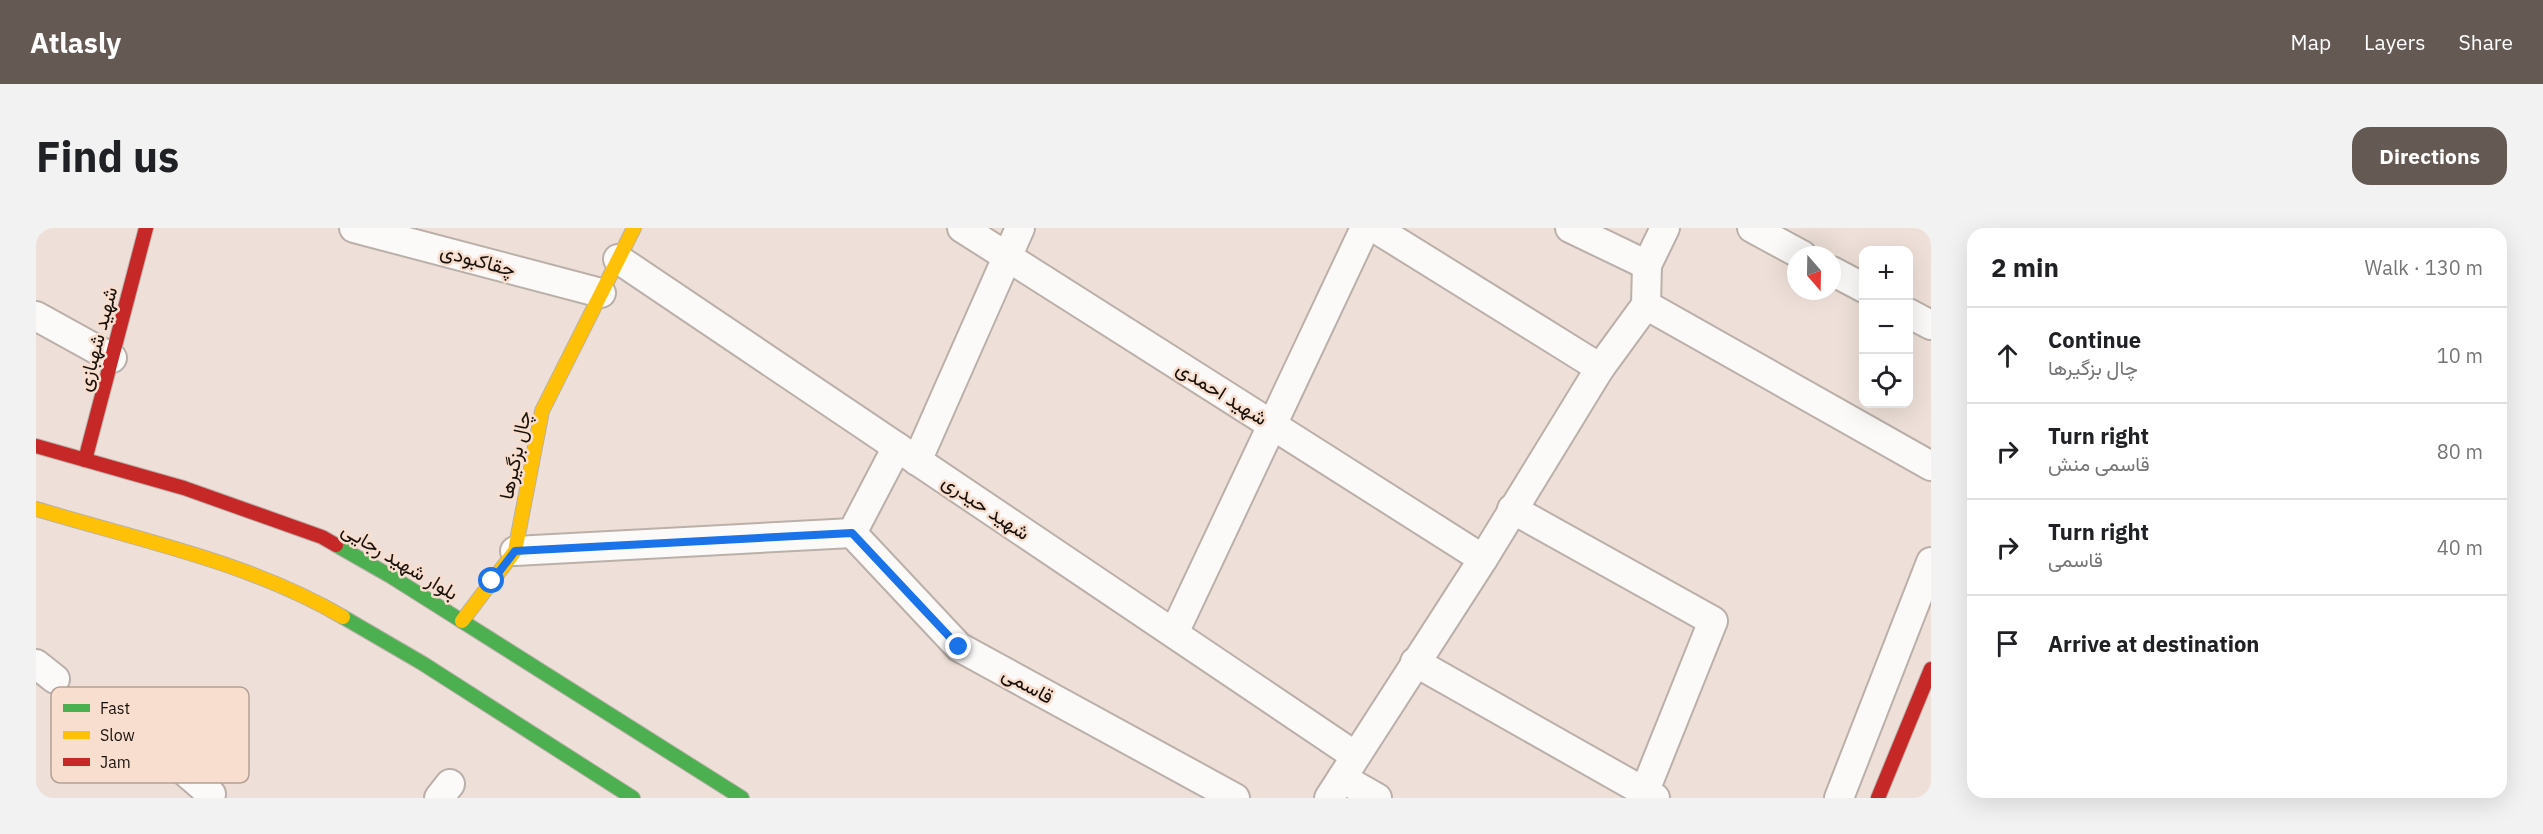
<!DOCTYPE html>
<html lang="en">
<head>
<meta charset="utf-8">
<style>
	body { margin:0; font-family:"IBM Plex Sans",Vazirmatn,sans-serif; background:#f2f2f2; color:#202124 }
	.controls { position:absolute; right:18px; top:18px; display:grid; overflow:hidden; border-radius:12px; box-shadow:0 6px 24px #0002 }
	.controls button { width:54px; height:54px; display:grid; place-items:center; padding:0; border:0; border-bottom:2px solid #e0e0e0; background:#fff; color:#202124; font:30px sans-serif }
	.compass { position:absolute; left:1751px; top:18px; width:54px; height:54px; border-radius:50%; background:#fff; box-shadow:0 6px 24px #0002; rotate:160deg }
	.stop { position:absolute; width:18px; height:18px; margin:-14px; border:4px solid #1a73e8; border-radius:50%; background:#fff }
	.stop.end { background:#1a73e8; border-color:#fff; box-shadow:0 2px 6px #0008 }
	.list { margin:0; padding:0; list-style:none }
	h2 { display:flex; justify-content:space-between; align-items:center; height:78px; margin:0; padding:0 24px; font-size:26px }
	h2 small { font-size:20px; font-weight:400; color:#757577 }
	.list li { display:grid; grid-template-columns:39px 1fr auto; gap:18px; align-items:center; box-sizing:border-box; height:96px; padding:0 24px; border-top:2px solid #e0e0e0 }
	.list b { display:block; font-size:22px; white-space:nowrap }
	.list p { margin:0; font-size:20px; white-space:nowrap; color:#757577 }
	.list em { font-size:20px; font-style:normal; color:#757577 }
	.icon { flex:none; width:33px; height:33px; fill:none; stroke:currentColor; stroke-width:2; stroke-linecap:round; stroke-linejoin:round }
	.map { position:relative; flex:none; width:1895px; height:570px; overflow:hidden; border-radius:18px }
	header { display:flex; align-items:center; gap:36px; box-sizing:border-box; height:84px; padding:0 30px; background:#645953; color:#fff }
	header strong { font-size:28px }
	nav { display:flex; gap:33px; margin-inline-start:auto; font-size:21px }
	.intro { display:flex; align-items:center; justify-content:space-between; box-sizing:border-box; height:144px; padding:0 36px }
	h1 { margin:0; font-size:42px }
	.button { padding:15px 27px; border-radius:18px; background:#645953; color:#fff; font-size:21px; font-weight:700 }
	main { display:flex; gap:36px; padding:0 36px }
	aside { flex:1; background:#fff; border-radius:18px; box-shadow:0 6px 24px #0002 }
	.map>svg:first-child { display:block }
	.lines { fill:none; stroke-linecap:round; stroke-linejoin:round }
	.street-casing { stroke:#bab0a9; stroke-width:32 }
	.fast-casing { stroke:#bab0a9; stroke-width:16 }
	.slow-casing { stroke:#bab0a9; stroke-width:16 }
	.jam-casing { stroke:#bab0a9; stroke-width:16 }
	.street { stroke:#fcfaf9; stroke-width:28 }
	.fast { stroke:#4caf50; stroke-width:14 }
	.slow { stroke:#ffc107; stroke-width:14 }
	.jam { stroke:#c62828; stroke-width:14 }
	.route { stroke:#1a73e8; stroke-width:8 }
	.labels { text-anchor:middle; stroke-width:5; stroke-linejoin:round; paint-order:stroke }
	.street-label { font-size:20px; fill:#19110c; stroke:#f7decf }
	.key { fill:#f7decf; stroke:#b4a094; stroke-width:1.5 }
	.key-label { font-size:16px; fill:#19110c }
</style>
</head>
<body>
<header>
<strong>Atlasly</strong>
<nav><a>Map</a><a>Layers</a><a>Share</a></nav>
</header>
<div class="intro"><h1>Find us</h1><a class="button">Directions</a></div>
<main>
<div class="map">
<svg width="1895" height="570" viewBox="0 0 1895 570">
	<rect width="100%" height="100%" fill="#eee0d8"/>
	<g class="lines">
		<defs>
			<g id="street">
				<polyline points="318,0 565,65"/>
				<polyline points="926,0 1447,331"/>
				<polyline points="1339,0 1564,140"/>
				<polyline points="1534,0 1611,37"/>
				<polyline points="1716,0 1766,27"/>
				<polyline points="582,31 1318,527"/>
				<polyline points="1796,43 1828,60"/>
				<polyline points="1610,77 1895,238"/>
				<polyline points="1872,85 1895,97"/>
				<polyline points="0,88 76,130"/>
				<polyline points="881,233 984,0"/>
				<polyline points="1476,281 1677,393 1606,570"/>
				<polyline points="816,305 923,419 1199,570"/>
				<polyline points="479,323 816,305 861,219"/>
				<polyline points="1138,405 1329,0"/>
				<polyline points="1379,434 1619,570"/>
				<polyline points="0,436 19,451"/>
				<polyline points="92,494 175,566 173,570"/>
				<polyline points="1306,550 1341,570"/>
				<polyline points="403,570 414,556"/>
				<polyline points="1293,570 1447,331 1564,140 1610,77 1611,37 1629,0"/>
				<polyline points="1803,570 1895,334"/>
			</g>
			<g id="fast">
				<polyline points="300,317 356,349 706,570"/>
				<polyline points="307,389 386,435 597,570"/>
			</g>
			<g id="slow">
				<path d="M0,281C103,312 213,334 307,389"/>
				<polyline points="426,393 479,323 506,183 598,0"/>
			</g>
			<g id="jam">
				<polyline points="0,218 148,260 286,309 300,317"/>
				<polyline points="49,232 110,0"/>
				<polyline points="1842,570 1895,441"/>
			</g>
		</defs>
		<use href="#street" class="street-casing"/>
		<use href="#fast" class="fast-casing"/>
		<use href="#slow" class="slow-casing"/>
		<use href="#jam" class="jam-casing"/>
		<use href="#street" class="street"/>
		<use href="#fast" class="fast"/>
		<use href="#slow" class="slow"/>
		<use href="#jam" class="jam"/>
	</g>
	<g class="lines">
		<polyline class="route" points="456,353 479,323 816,305 923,419"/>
	</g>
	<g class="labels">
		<g class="street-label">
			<text transform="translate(442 32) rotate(15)" y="7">چقاکبودی</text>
			<text transform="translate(61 111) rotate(-75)" y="7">شهید شهبازی</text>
			<text transform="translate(1186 165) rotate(32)" y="7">شهید احمدی</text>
			<text transform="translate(479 227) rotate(-78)" y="7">چال بزگیرها</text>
			<text transform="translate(950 279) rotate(34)" y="7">شهید حیدری</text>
			<text transform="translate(364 333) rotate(31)" y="7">بلوار شهید رجایی</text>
			<text transform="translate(992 457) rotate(29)" y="7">قاسمی</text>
		</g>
	</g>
	<rect x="15" y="459" width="198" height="96" rx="9" class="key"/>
	<rect x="27" y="476" width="27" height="8" fill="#4caf50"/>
	<rect x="27" y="503" width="27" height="8" fill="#ffc107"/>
	<rect x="27" y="530" width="27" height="8" fill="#c62828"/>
	<g class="key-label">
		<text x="64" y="486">Fast</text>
		<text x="64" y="513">Slow</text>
		<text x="64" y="540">Jam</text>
	</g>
</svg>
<div class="controls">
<button>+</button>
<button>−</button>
<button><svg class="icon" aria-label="locate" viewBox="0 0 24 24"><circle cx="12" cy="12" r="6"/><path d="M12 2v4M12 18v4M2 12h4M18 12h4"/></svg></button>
</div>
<svg class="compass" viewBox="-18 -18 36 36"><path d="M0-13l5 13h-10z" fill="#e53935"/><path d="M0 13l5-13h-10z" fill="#757577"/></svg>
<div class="stop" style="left:456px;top:353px"></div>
<div class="stop end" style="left:923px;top:419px"></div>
</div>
<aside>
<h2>2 min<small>Walk · 130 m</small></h2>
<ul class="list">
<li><svg class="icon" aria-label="ahead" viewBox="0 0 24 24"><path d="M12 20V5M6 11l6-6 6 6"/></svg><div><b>Continue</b><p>چال بزگیرها</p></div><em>10 m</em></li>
<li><svg class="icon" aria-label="right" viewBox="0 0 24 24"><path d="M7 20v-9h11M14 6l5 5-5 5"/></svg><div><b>Turn right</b><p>قاسمی منش</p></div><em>80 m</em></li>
<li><svg class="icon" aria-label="right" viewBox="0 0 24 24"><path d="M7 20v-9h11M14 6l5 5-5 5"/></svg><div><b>Turn right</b><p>قاسمی</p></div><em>40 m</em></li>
<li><svg class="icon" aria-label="arrive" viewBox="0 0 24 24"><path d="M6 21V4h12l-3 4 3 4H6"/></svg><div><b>Arrive at destination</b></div></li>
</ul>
</aside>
</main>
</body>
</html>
